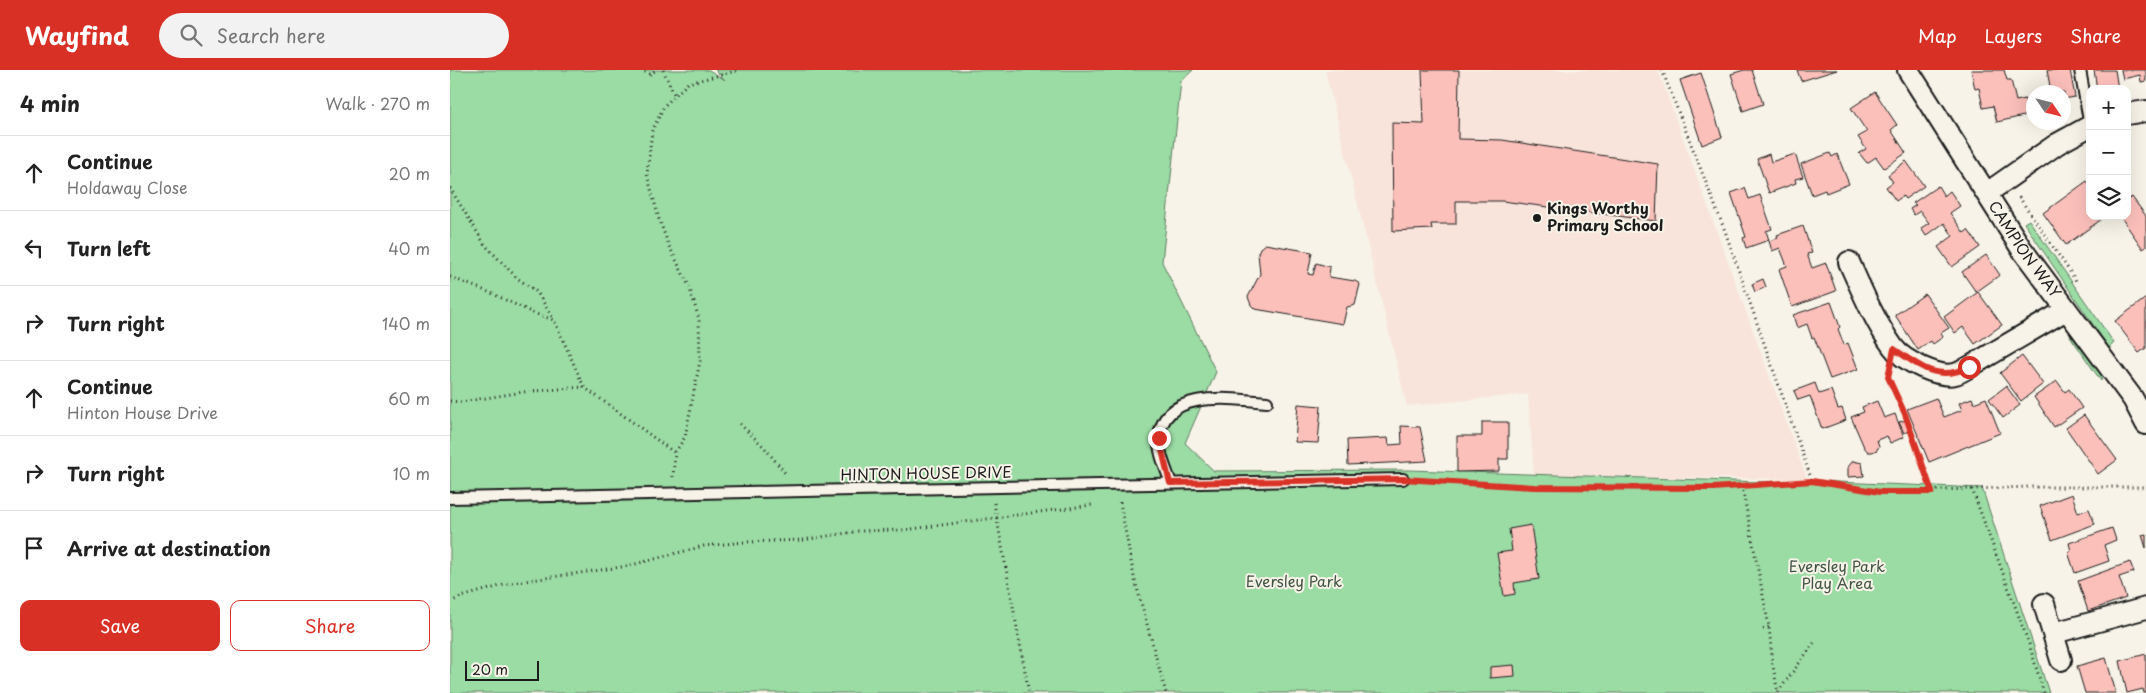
<!DOCTYPE html>
<html lang="en">
<head>
<meta charset="utf-8">
<style>
	body { margin:0; font-family:"Playpen Sans",sans-serif; background:#f2f2f2; color:#222 }
	.controls { position:absolute; right:15px; top:15px; display:grid; overflow:hidden; border-radius:10px; box-shadow:0 5px 20px #0002 }
	.controls button { width:45px; height:45px; display:grid; place-items:center; padding:0; border:0; border-bottom:1px solid #e0e0e0; background:#fff; color:#222; font:25px sans-serif }
	.compass { position:absolute; left:1576px; top:15px; width:45px; height:45px; border-radius:50%; background:#fff; box-shadow:0 5px 20px #0002; rotate:125deg }
	.scale { position:absolute; left:15px; bottom:12px; width:74px; box-sizing:border-box; padding-left:5px; border:2px solid #1c1c1c; border-top:0; font-size:14px; line-height:18px; white-space:nowrap; color:#1c1c1c; -webkit-text-stroke:4px #f7f3e8; paint-order:stroke }
	.stop { position:absolute; width:15px; height:15px; margin:-11px; border:4px solid #d93025; border-radius:50%; background:#fff }
	.stop.end { background:#d93025; border-color:#fff; box-shadow:0 1px 5px #0008 }
	.list { margin:0; padding:0; list-style:none }
	h2 { display:flex; justify-content:space-between; align-items:center; height:65px; margin:0; padding:0 20px; font-size:21px }
	h2 small { font-size:16px; font-weight:400; color:#767676 }
	.list li { display:grid; grid-template-columns:32px 1fr auto; gap:15px; align-items:center; box-sizing:border-box; height:75px; padding:0 20px; border-top:1px solid #e0e0e0 }
	.list b { display:block; font-size:19px; white-space:nowrap }
	.list p { margin:0; font-size:16px; white-space:nowrap; color:#767676 }
	.list em { font-size:16px; font-style:normal; color:#767676 }
	.actions { display:flex; gap:10px; padding:15px 20px }
	.actions a { flex:1; padding:11px 0; border:1px solid #d93025; border-radius:10px; text-align:center; font-size:18px; color:#d93025 }
	.actions .main { background:#d93025; color:#fff }
	.icon { flex:none; width:28px; height:28px; fill:none; stroke:currentColor; stroke-width:2; stroke-linecap:round; stroke-linejoin:round }
	.map { position:relative; flex:none; width:1696px; height:623px; overflow:hidden }
	header { display:flex; align-items:center; gap:30px; box-sizing:border-box; height:70px; padding:0 25px; background:#d93025; color:#fff }
	header strong { font-size:24px }
	nav { display:flex; gap:28px; margin-inline-start:auto; font-size:18px }
	.search { width:350px; height:45px; background:#f2f2f2; display:flex; align-items:center; gap:12px; box-sizing:border-box; padding:0 18px; border-radius:28px; color:#767676; font-size:19px }
	main { display:flex }
	aside { flex:1; background:#fff }
	.map>svg:first-child { display:block }
	.built { fill:#f8e4da }
	.green { fill:#9bdba4; stroke:#5c7c60 }
	.building { fill:#fcc0bb; stroke:#1c1c1c }
	.lines { fill:none; stroke-linecap:round; stroke-linejoin:round }
	.lane-casing { stroke:#1c1c1c; stroke-width:14 }
	.street-casing { stroke:#1c1c1c; stroke-width:24 }
	.path { stroke:#1c1c1c; stroke-width:3; stroke-dasharray:1 4; stroke-linecap:butt }
	.lane { stroke:#f7f3e8; stroke-width:10 }
	.street { stroke:#f7f3e8; stroke-width:20 }
	.route { stroke:#d93025; stroke-width:6 }
	.poi-dot { fill:#1c1c1c; stroke:#f7f3e8; stroke-width:2 }
	.labels { text-anchor:middle; stroke-width:4; stroke-linejoin:round; paint-order:stroke }
	.poi-label { font-size:15px; font-weight:bold; fill:#1c1c1c; stroke:#f7f3e8; text-anchor:start }
	.street-label { font-size:15px; fill:#1c1c1c; stroke:#f7f3e8 }
	.park-label { font-size:15px; fill:#425545; stroke:#f7f3e8 }
</style>
</head>
<body>
<header>
<strong>Wayfind</strong>
<div class="search"><svg class="icon" aria-label="search" viewBox="0 0 24 24"><circle cx="10" cy="10" r="6"/><path d="M15 15l6 6"/></svg>Search here</div>
<nav><a>Map</a><a>Layers</a><a>Share</a></nav>
</header>
<main>
<aside>
<h2>4 min<small>Walk · 270 m</small></h2>
<ul class="list">
<li><svg class="icon" aria-label="ahead" viewBox="0 0 24 24"><path d="M12 20V5M6 11l6-6 6 6"/></svg><div><b>Continue</b><p>Holdaway Close</p></div><em>20 m</em></li>
<li><svg class="icon" aria-label="left" viewBox="0 0 24 24"><path d="M17 20v-9H6M10 6l-5 5 5 5"/></svg><div><b>Turn left</b></div><em>40 m</em></li>
<li><svg class="icon" aria-label="right" viewBox="0 0 24 24"><path d="M7 20v-9h11M14 6l5 5-5 5"/></svg><div><b>Turn right</b></div><em>140 m</em></li>
<li><svg class="icon" aria-label="ahead" viewBox="0 0 24 24"><path d="M12 20V5M6 11l6-6 6 6"/></svg><div><b>Continue</b><p>Hinton House Drive</p></div><em>60 m</em></li>
<li><svg class="icon" aria-label="right" viewBox="0 0 24 24"><path d="M7 20v-9h11M14 6l5 5-5 5"/></svg><div><b>Turn right</b></div><em>10 m</em></li>
<li><svg class="icon" aria-label="arrive" viewBox="0 0 24 24"><path d="M6 21V4h12l-3 4 3 4H6"/></svg><div><b>Arrive at destination</b></div></li>
</ul>
<div class="actions"><a class="main">Save</a><a>Share</a></div>
</aside>
<div class="map">
<svg width="1696" height="623" viewBox="0 0 1696 623">
	<rect width="100%" height="100%" fill="#f7f3e8"/>
	<filter id="ink" filterUnits="userSpaceOnUse"><feTurbulence type="fractalNoise" baseFrequency=".02" numOctaves="2"/><feDisplacementMap in="SourceGraphic" scale="10" xChannelSelector="R" yChannelSelector="G"/><feConvolveMatrix kernelMatrix="1 2 1 2 8 2 1 2 1" color-interpolation-filters="sRGB"/></filter>
	<g filter="url(#ink)">
		<polygon class="built" points="875,0 1208,0 1357,409 1084,406 1078,324 957,336"/>
		<g class="green">
			<polygon points="0,0 259,0 275,10 265,0 743,0 731,11 712,192 766,302 735,373 764,401 958,400 1342,413 1362,411 1532,418 1599,623 0,623"/>
			<polygon points="1579,150 1664,273 1659,278 1574,153"/>
			<polygon points="1621,263 1626,264 1653,304 1651,311 1620,266"/>
		</g>
		<g class="building">
			<polygon points="972,0 1009,0 1008,69 1052,70 1208,94 1206,151 1052,131 1006,131 1006,154 981,154 982,159 943,161 942,53 974,54"/>
			<polygon points="1294,0 1302,0 1313,34 1293,41 1281,4"/>
			<polygon points="1347,0 1387,0 1351,11"/>
			<polygon points="1521,0 1554,0 1557,10 1561,10 1566,31 1575,29 1578,45 1547,52 1543,36 1533,38 1529,18 1525,19"/>
			<polygon points="1597,0 1620,0 1625,27 1614,29 1614,22 1601,22"/>
			<polygon points="1644,0 1665,0 1668,19 1647,19"/>
			<polygon points="1671,0 1696,0 1696,11 1691,12 1690,5 1673,9"/>
			<polygon points="1251,3 1272,67 1252,75 1230,10"/>
			<polygon points="1425,22 1447,55 1441,60 1456,83 1434,98 1426,87 1417,93 1409,83 1416,79 1408,67 1417,62 1401,38"/>
			<polygon points="1380,83 1382,87 1387,84 1399,114 1376,123 1375,120 1362,125 1351,94"/>
			<polygon points="1319,84 1321,92 1345,84 1353,107 1345,109 1346,113 1319,123 1307,89"/>
			<polygon points="1456,91 1474,116 1455,129 1453,126 1446,131 1436,117 1443,112 1438,105"/>
			<polygon points="1637,111 1640,115 1640,146 1656,146 1616,175 1593,143"/>
			<polygon points="1488,116 1494,126 1500,121 1510,136 1500,143 1514,163 1518,160 1530,177 1502,197 1488,177 1503,166 1494,153 1476,166 1471,158 1479,153 1470,141 1464,145 1460,139 1466,135 1463,133"/>
			<polygon points="1295,118 1299,129 1310,125 1322,159 1316,161 1319,170 1296,178 1293,168 1296,167 1281,123"/>
			<polygon points="1682,127 1696,146 1696,177 1693,179 1670,146 1677,146 1677,130"/>
			<polygon points="1353,156 1362,183 1357,184 1362,198 1376,193 1386,221 1342,237 1329,199 1337,196 1330,178 1322,181 1319,171 1328,168 1327,165"/>
			<polygon points="815,174 862,182 858,204 863,205 866,193 880,197 879,207 905,211 910,214 905,235 897,237 893,254 805,239 801,235 798,227 810,204 808,183 810,178"/>
			<polygon points="1536,185 1550,205 1526,222 1512,202"/>
			<polygon points="1313,209 1316,217 1305,222 1302,214"/>
			<polygon points="1528,222 1552,255 1525,274 1513,257 1505,263 1494,247"/>
			<polygon points="1475,224 1499,258 1491,263 1493,267 1483,274 1481,271 1468,280 1445,245"/>
			<polygon points="1696,228 1696,278 1689,283 1665,251"/>
			<polygon points="1381,232 1390,257 1388,259 1394,275 1398,273 1408,299 1380,309 1364,267 1362,268 1357,254 1347,258 1343,245"/>
			<polygon points="1572,286 1593,314 1571,331 1550,303"/>
			<polygon points="1607,311 1615,322 1619,319 1632,338 1604,357 1584,327"/>
			<polygon points="1365,313 1369,324 1381,320 1388,339 1392,338 1396,350 1372,359 1360,326 1348,330 1344,321"/>
			<polygon points="1556,316 1570,335 1553,348 1539,329"/>
			<polygon points="1486,328 1494,347 1512,340 1509,333 1522,328 1524,333 1536,328 1550,363 1479,392 1457,339"/>
			<polygon points="1427,331 1434,348 1445,344 1454,367 1440,373 1437,366 1427,370 1429,376 1427,380 1422,382 1418,382 1414,377 1401,347 1414,342 1412,337"/>
			<polygon points="848,334 871,336 868,373 845,372"/>
			<polygon points="1634,345 1667,390 1648,404 1616,358"/>
			<polygon points="1456,350 1460,361 1454,363 1449,352"/>
			<polygon points="1032,352 1058,352 1058,389 1049,389 1049,401 1007,402 1007,366 1032,366"/>
			<polygon points="951,356 970,357 977,391 898,395 897,370 938,368 939,375 952,374"/>
			<polygon points="1403,391 1412,393 1414,406 1398,407 1398,397"/>
			<polygon points="1622,424 1628,443 1639,439 1645,454 1602,470 1590,436"/>
			<polygon points="1081,455 1089,509 1064,513 1065,524 1054,526 1047,483 1062,481 1059,459"/>
			<polygon points="1662,458 1666,470 1654,475 1659,491 1625,503 1618,482 1621,481 1619,473"/>
			<polygon points="1696,464 1696,478 1692,465"/>
			<polygon points="1680,492 1684,502 1669,507 1676,528 1638,541 1628,511"/>
			<polygon points="1696,584 1696,623 1694,623 1693,619 1677,623 1670,591"/>
			<polygon points="1656,588 1666,623 1635,623 1627,596"/>
			<polygon points="1064,595 1065,606 1040,608 1040,597"/>
		</g>
		<g class="lines">
			<defs>
				<g id="lane">
					<polyline points="1630,0 1640,56"/>
					<path d="M721,413C716,399 708,382 709,368C713,318 783,329 817,332"/>
					<polyline points="0,428 953,409"/>
				</g>
				<g id="street">
					<path id="s1" d="M1458,0L1571,178L1683,329L1696,354"/>
					<polyline points="1677,44 1696,41"/>
					<polyline points="1537,123 1607,74 1640,56"/>
					<path d="M1399,192C1412,221 1425,252 1443,277C1453,291 1489,308 1505,304C1510,303 1515,299 1519,297L1616,240"/>
					<polyline points="1594,534 1611,590"/>
					<polyline points="1604,563 1696,538"/>
				</g>
			</defs>
			<use href="#lane" class="lane-casing"/>
			<use href="#street" class="street-casing"/>
			<g class="path">
				<polyline points="190,0 200,4 206,0"/>
				<polyline points="213,0 225,26"/>
				<polyline points="1212,0 1275,161 1362,411"/>
				<polyline points="0,118 35,175 67,208 87,222 104,250"/>
				<polyline points="1569,127 1627,212"/>
				<polyline points="0,207 41,223 83,243 104,250 134,317"/>
				<polyline points="1439,304 1438,307 1455,344 1482,422"/>
				<polyline points="0,331 11,332 73,322 134,317 225,383"/>
				<polyline points="290,354 314,377 335,403"/>
				<polyline points="223,407 225,383 235,367 250,291 249,249 239,216 219,176 209,149 197,104 202,61 214,36 238,13 290,0"/>
				<polyline points="968,410 1084,417 1263,418 1362,411 1430,422 1580,417 1696,417"/>
				<polyline points="1292,416 1319,557 1323,596 1328,623"/>
				<polyline points="1522,419 1579,574 1594,623"/>
				<polyline points="670,432 684,507 716,623"/>
				<polyline points="544,433 579,623"/>
				<polyline points="0,532 11,527 61,513 178,496 254,476 295,472 353,470 409,461 454,460 642,435"/>
				<polyline points="1313,559 1319,557"/>
				<polyline points="1328,622 1364,573"/>
			</g>
			<use href="#lane" class="lane"/>
			<use href="#street" class="street"/>
		</g>
	</g>
	<g class="lines" filter="url(#ink)">
		<path class="route" d="M709,368L720,413L953,409L1084,417L1263,418L1362,411L1430,422H1482L1455,344L1438,307L1444,279C1471,297 1487,312 1519,297"/>
	</g>
	<circle class="poi-dot" cx="1087" cy="148" r="5"/>
	<g class="labels">
		<g class="poi-label">
			<text x="1097" y="144">Kings Worthy<tspan x="1097" dy="17">Primary School</tspan></text>
		</g>
		<g class="street-label">
			<text dy="5" stroke="none"><textPath href="#s1" startOffset="214">CAMPION WAY</textPath></text>
			<text transform="translate(476 404) rotate(-1)" y="5">HINTON HOUSE DRIVE</text>
		</g>
		<g class="park-label">
			<text x="1387" y="502">Eversley Park<tspan x="1387" dy="17">Play Area</tspan></text>
			<text x="844" y="517">Eversley Park</text>
		</g>
	</g>
</svg>
<div class="controls">
<button>+</button>
<button>−</button>
<button><svg class="icon" aria-label="layers" viewBox="0 0 24 24"><path d="M12 4l9 5-9 5-9-5zM3 14l9 5 9-5"/></svg></button>
</div>
<svg class="compass" viewBox="-18 -18 36 36"><path d="M0-13l5 13h-10z" fill="#e53935"/><path d="M0 13l5-13h-10z" fill="#767676"/></svg>
<div class="scale">20 m</div>
<div class="stop" style="left:1519px;top:297px"></div>
<div class="stop end" style="left:709px;top:368px"></div>
</div>
</main>
</body>
</html>
